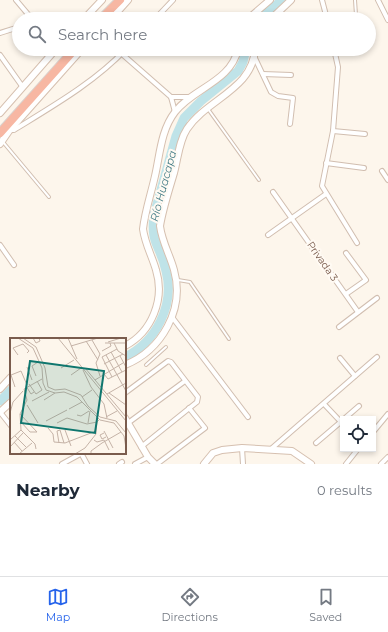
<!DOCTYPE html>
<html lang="en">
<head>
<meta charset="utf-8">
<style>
	body { margin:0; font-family:Montserrat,sans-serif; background:#f2f2f3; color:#1f2937 }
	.controls { position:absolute; right:12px; bottom:12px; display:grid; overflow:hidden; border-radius:0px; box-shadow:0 2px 6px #0003 }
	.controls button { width:36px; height:36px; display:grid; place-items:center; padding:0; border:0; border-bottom:1px solid #e0e1e3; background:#fff; color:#1f2937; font:20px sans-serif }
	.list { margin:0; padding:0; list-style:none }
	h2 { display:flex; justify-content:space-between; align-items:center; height:52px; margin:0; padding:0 16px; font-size:17px }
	h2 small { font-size:13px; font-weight:400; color:#747a83 }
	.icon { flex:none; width:22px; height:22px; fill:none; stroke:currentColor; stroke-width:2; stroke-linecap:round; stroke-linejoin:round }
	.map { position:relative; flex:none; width:388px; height:464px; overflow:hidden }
	.search { position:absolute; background:#fff; box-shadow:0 2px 6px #0003; left:12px; right:12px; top:12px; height:44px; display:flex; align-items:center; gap:10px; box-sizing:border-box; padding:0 14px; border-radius:22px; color:#747a83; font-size:15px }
	.sheet { height:112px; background:#fff }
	nav { display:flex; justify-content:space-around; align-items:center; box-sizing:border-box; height:56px; border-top:1px solid #e0e1e3; background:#fff; font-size:11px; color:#747a83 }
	nav a { display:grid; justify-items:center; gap:2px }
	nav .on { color:#2563eb }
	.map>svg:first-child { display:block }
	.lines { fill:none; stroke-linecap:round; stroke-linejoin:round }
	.river { stroke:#bfe3e8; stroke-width:9 }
	.lane-casing { stroke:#d1beb0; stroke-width:4 }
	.street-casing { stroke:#d1beb0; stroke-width:6 }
	.secondary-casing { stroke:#d6c0b0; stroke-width:8 }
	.highway-casing { stroke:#dad1cd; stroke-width:10 }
	.lane { stroke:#fff; stroke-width:2 }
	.street { stroke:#fff; stroke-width:4 }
	.secondary { stroke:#fff; stroke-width:6 }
	.highway { stroke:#f7b7a3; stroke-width:8 }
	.labels { text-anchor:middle; stroke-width:4; stroke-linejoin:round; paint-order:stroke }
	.street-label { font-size:10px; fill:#7a5c4d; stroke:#fffaf3 }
	.water-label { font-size:11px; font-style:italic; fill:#437c86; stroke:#fffaf3 }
	.inset-road { fill:none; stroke:#c5b3a7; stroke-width:1 }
	.view { fill:#0f766e; fill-opacity:0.15; stroke:#0f766e; stroke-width:2 }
	.inset-edge { fill:none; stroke:#7a5c4d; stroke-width:2 }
</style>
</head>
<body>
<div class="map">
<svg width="388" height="464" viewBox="0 0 388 464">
	<rect width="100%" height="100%" fill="#fdf6ec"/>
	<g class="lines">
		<g class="river">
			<polyline points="260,19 282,0"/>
			<path d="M125,357C156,342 175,305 166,271C161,246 150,245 154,215L176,136L184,118L201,101L238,71L243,62L246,49"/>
			<polyline points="0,401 11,390"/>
		</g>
		<defs>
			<g id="lane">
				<polyline points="340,19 354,17 356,15 355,0"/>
				<polyline points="208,109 259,180"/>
				<polyline points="3,142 49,197"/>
				<polyline points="178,280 190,282 229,339"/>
				<polyline points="146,365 166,347"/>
			</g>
			<g id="street">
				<polyline points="16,0 32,19"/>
				<polyline points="322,0 327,19"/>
				<polyline points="378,0 388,20"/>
				<polyline points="155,19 173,0"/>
				<polyline points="0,33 19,27"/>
				<polyline points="293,49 335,52"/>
				<polyline points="334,49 338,67 333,131 322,186 357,243"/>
				<polyline points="122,54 171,97 175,112"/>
				<polyline points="0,55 22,86"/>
				<polyline points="254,56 271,92 278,96 293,98 290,124"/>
				<polyline points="263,74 291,75"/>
				<polyline points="171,97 191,97"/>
				<path d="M9,130H14C53,106 95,82 126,49"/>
				<polyline points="333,131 365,134"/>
				<polyline points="326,163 364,168"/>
				<polyline points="382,171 388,180"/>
				<polyline points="273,192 358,312"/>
				<polyline points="268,235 326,194"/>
				<polyline points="0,245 14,265"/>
				<polyline points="346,253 366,280 346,294"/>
				<polyline points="172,317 248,417"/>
				<polyline points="339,327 377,298"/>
				<polyline points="340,358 355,376"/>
				<polyline points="125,393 168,361 171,362 198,397 197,402 141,447"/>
				<polyline points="324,404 341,422"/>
				<polyline points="0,412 11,426"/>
				<polyline points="344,419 359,406"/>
				<polyline points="128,423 185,381"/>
				<polyline points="373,432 388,414"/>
				<polyline points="316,443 343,420"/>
				<polyline points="242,448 243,464"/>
				<polyline points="271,449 377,357"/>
				<polyline points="81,453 87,464"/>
				<polyline points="62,464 82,453"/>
				<polyline points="119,464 122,462"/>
				<polyline points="135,464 148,457"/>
				<polyline points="157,464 205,428 189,408"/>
				<polyline points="346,464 358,449"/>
				<polyline points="381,464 388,457"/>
			</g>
			<g id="secondary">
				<polyline points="84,19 102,0"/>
				<polyline points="111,19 128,0"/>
				<polyline points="248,19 270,0"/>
				<polyline points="271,19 291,0"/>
				<polyline points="0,113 56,49"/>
				<polyline points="0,144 9,131 82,49"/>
				<path d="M125,346C152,332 165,299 156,270C152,256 145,244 143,229C145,211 151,194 155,176C160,154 161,130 175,112C193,88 231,82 238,49"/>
				<path d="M125,365C162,350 185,309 174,270C170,255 162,242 160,226C163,208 169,190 174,173C178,158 179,141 187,129C207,99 253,89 255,49"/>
				<polyline points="0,389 11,377"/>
				<polyline points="0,412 11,402"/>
				<polyline points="125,418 148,457 155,464"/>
				<polyline points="204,464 213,453 222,450 242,448 292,451 311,464"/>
			</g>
			<g id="highway">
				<polyline points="101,19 120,0"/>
				<polyline points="0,133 75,49"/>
			</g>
		</defs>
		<use href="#lane" class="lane-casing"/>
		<use href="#street" class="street-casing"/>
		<use href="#secondary" class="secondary-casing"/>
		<use href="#highway" class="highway-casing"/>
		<use href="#lane" class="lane"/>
		<use href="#street" class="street"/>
		<use href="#secondary" class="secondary"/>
		<use href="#highway" class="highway"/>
	</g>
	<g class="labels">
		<g class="street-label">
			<text transform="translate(323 261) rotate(55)" y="4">Privada 3</text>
		</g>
		<g class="water-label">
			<text transform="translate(163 186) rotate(-75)" y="4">Río Huacapa</text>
		</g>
	</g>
	<g transform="translate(10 338)">
		<rect width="116" height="116" fill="#fdf6ec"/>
		<path class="inset-road" d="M8,0L23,10L32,30L33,45L36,52L45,55L54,54L67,59L90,82L104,85L114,98L116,110M13,0L26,9L35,30L38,49L45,52L55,51L71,57L78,68L90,79L106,83L116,95M23,0L26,5L30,3L29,0M48,0L116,83M58,0L67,21M82,2L90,16L86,25L90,38M76,3L88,22M98,4L111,0M95,5H116M104,5L108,13L116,18M61,8L88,0M92,13L101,8L100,5M101,14L112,34M8,17L3,10L13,6L19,13L17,15M96,17L116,53M110,18L116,29M94,26L113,16M17,29L22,42M51,30L64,22M75,30L116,79M73,32L81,49L94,66L97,80M94,36L98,41L116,32M61,37L71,30M26,38L22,28L28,24M102,39L92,19L107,11M85,42L113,25M19,46L26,56L32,52L27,43M16,48L21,56L24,54M5,49L1,37L11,33L17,47M99,55L116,67M97,56L116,45M72,59L82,52M34,62L45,55M22,63L39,54M17,67L28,85M59,71L72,64M0,75L3,64L13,53M10,76L27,94M67,77L71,78L79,73M96,79L107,73M36,83L57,72M11,84L20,94H27M47,85L57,80L77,86L87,84L90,81M78,85L80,73M38,90L43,96L44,104M11,92L10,76L17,62L14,51L32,41M11,92L25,106L26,111M55,92L61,108M94,93L103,110M94,95L90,97L92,101L96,99M5,98L16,109M0,102L11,92M84,102L87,104L94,102L99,112M4,104L12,113M44,104L55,105L86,93L87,84M49,105L47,93L50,92L54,105M0,109L13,95M9,116L22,105M65,116L75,110L86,96V93M81,116V113L92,105L111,94"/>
		<path class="view" d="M20,23L94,33L85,95L11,85Z"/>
		<rect width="116" height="116" class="inset-edge"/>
	</g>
</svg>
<div class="controls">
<button><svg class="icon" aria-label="locate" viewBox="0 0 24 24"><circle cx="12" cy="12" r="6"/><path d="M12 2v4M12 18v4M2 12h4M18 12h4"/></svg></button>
</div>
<div class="search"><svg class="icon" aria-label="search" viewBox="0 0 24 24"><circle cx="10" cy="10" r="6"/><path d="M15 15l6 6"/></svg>Search here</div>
</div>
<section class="sheet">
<h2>Nearby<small>0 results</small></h2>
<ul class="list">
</ul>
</section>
<nav>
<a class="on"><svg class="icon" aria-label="map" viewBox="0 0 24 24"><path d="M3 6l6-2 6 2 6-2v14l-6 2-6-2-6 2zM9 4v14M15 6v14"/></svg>Map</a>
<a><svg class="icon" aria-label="directions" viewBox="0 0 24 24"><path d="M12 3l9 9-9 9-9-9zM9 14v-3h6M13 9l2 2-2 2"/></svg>Directions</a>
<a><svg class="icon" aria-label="saved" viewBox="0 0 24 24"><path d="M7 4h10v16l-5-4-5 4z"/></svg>Saved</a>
</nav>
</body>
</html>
